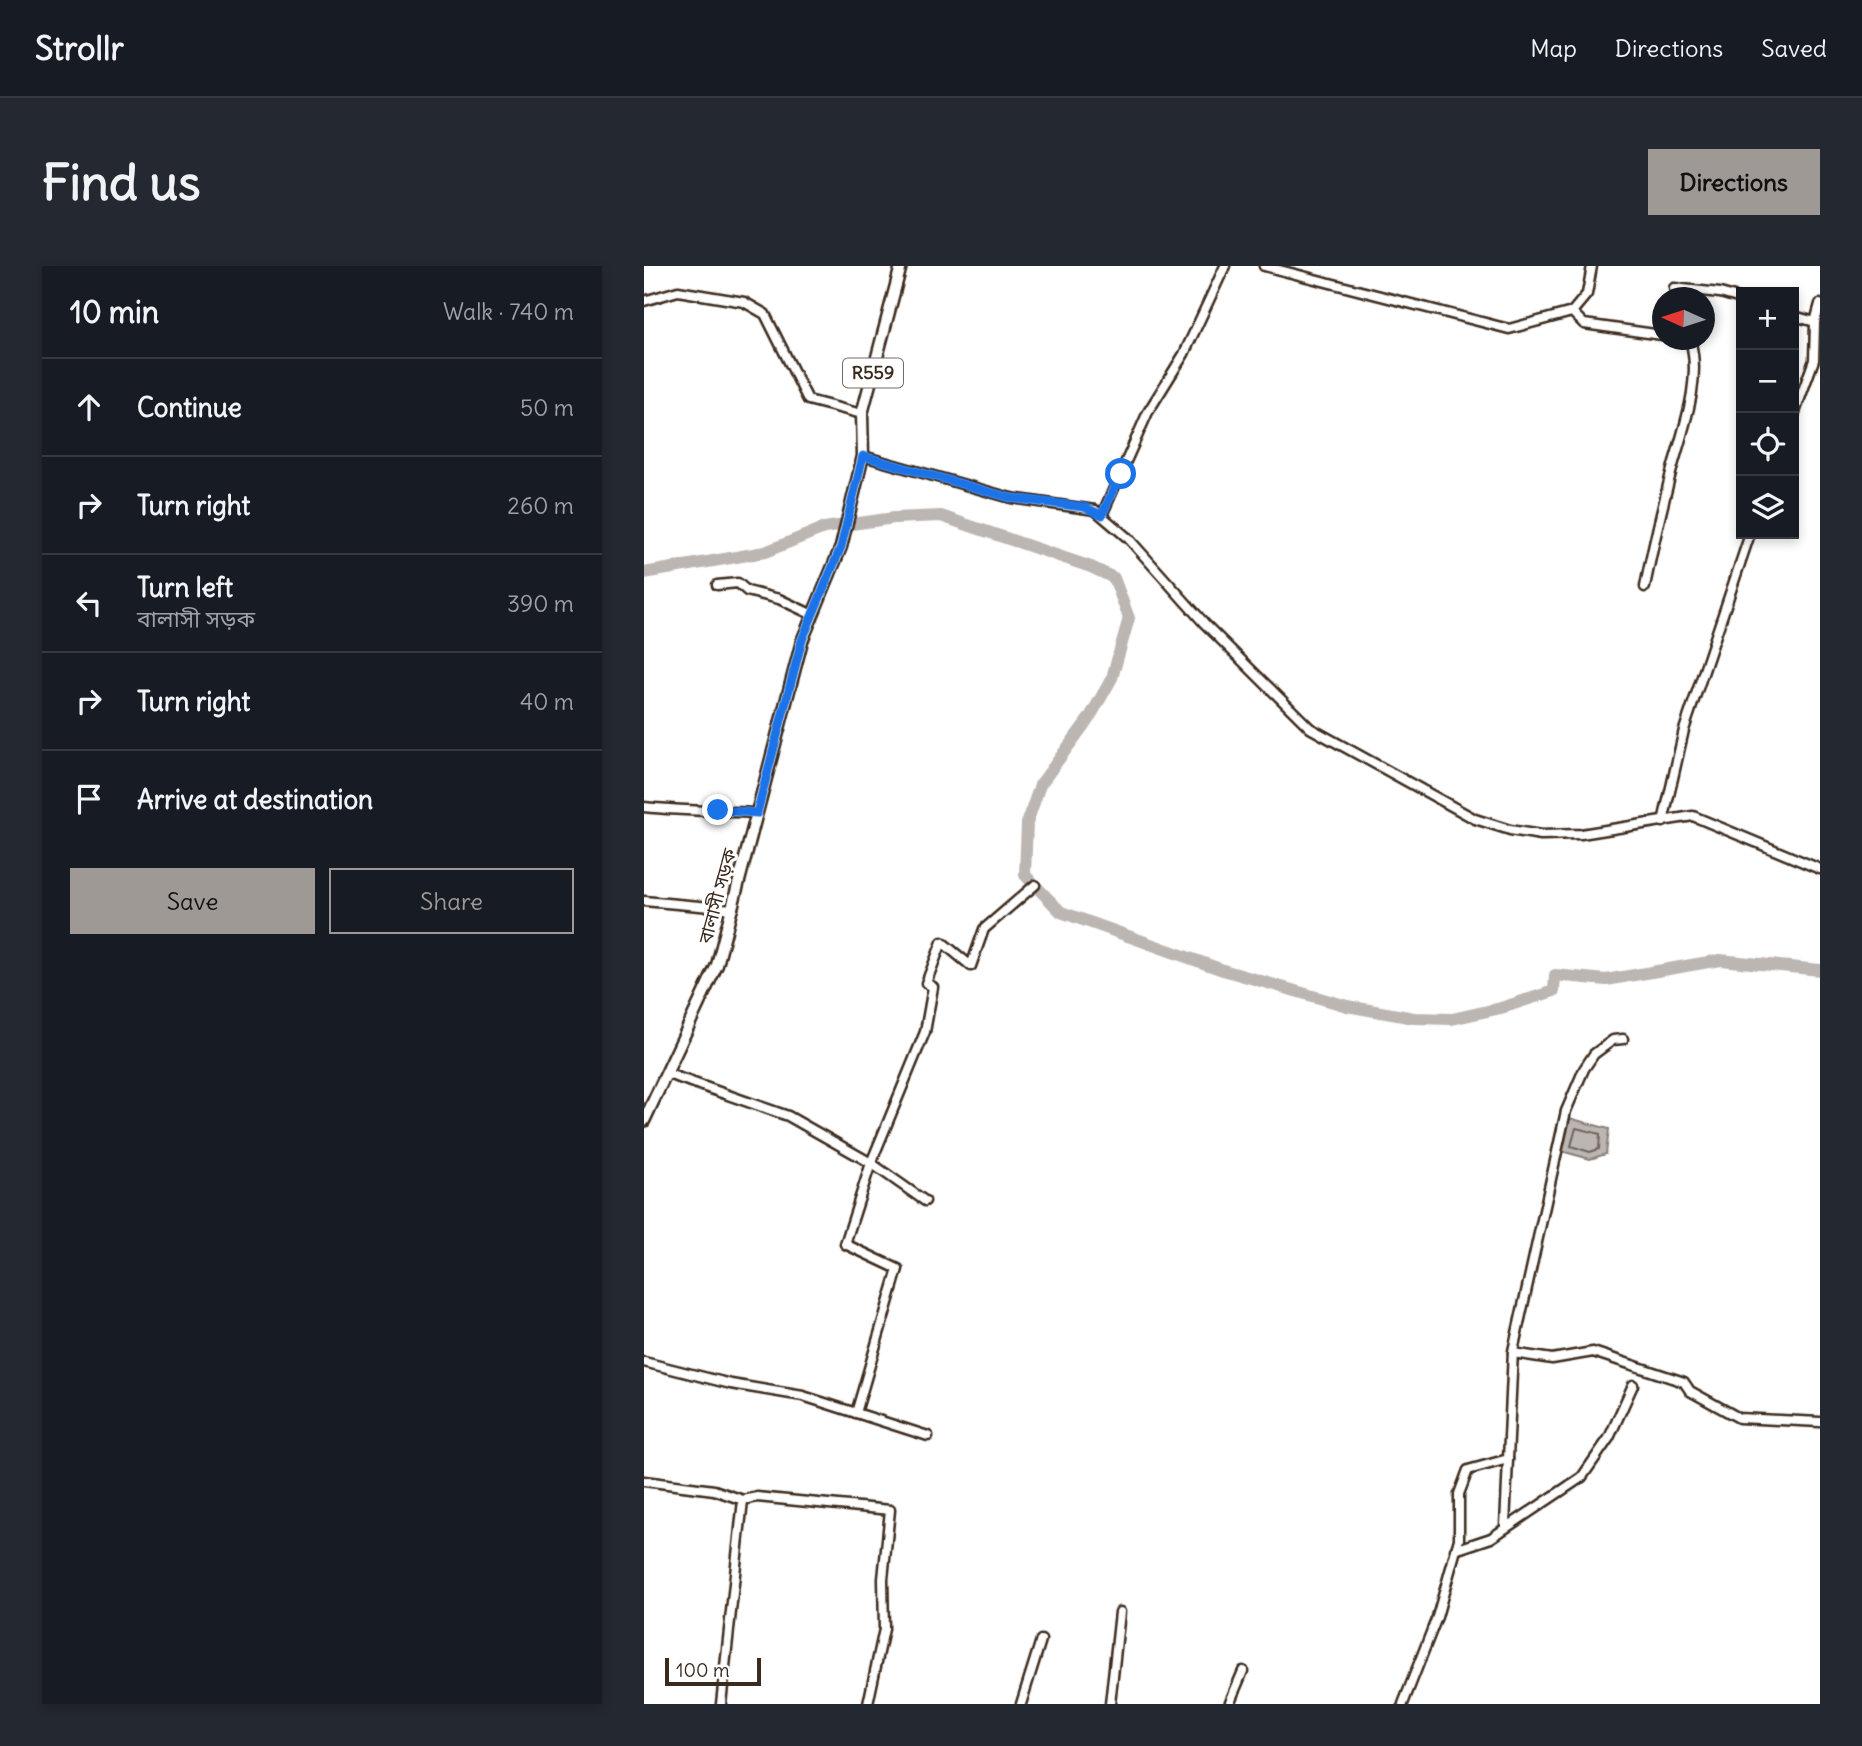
<!DOCTYPE html>
<html lang="en">
<head>
<meta charset="utf-8">
<style>
	body { margin:0; font-family:Delius,"Noto Sans Bengali",sans-serif; background:#242831; color:#f1f3f6 }
	.controls { position:absolute; right:21px; top:21px; display:grid; overflow:hidden; border-radius:0px; box-shadow:0 4px 10px #0003 }
	.controls button { width:63px; height:63px; display:grid; place-items:center; padding:0; border:0; border-bottom:2px solid #363941; background:#171b24; color:#f1f3f6; font:35px sans-serif }
	.compass { position:absolute; left:1008px; top:21px; width:63px; height:63px; border-radius:50%; background:#171b24; box-shadow:0 4px 10px #0003; rotate:273deg }
	.scale { position:absolute; left:21px; bottom:18px; width:96px; box-sizing:border-box; padding-left:7px; border:4px solid #3b2a1e; border-top:0; font-size:19px; line-height:24px; white-space:nowrap; color:#3b2a1e; -webkit-text-stroke:5px #fff; paint-order:stroke }
	.stop { position:absolute; width:21px; height:21px; margin:-16px; border:5px solid #1a73e8; border-radius:50%; background:#fff }
	.stop.end { background:#1a73e8; border-color:#fff; box-shadow:0 2px 7px #0008 }
	.list { margin:0; padding:0; list-style:none }
	h2 { display:flex; justify-content:space-between; align-items:center; height:91px; margin:0; padding:0 28px; font-size:30px }
	h2 small { font-size:23px; font-weight:400; color:#9ea1a6 }
	.list li { display:grid; grid-template-columns:46px 1fr auto; gap:21px; align-items:center; box-sizing:border-box; height:98px; padding:0 28px; border-top:2px solid #363941 }
	.list b { display:block; font-size:26px; white-space:nowrap }
	.list p { margin:0; font-size:23px; white-space:nowrap; color:#9ea1a6 }
	.list em { font-size:23px; font-style:normal; color:#9ea1a6 }
	.actions { display:flex; gap:14px; padding:21px 28px }
	.actions a { flex:1; padding:16px 0; border:2px solid #9f9995; border-radius:0px; text-align:center; font-size:24px; color:#9f9995 }
	.actions .main { background:#9f9995; color:#111 }
	.icon { flex:none; width:38px; height:38px; fill:none; stroke:currentColor; stroke-width:2; stroke-linecap:round; stroke-linejoin:round }
	.map { position:relative; flex:none; width:1176px; height:1438px; overflow:hidden; border-radius:0px }
	header { display:flex; align-items:center; gap:42px; box-sizing:border-box; height:98px; padding:0 35px; background:#171b24; border-bottom:2px solid #363941 }
	header strong { font-size:33px }
	nav { display:flex; gap:38px; margin-inline-start:auto; font-size:24px }
	.intro { display:flex; align-items:center; justify-content:space-between; box-sizing:border-box; height:168px; padding:0 42px }
	h1 { margin:0; font-size:49px }
	.button { padding:18px 32px; border-radius:0px; background:#9f9995; color:#111; font-size:24px; font-weight:700 }
	main { display:flex; gap:42px; padding:0 42px }
	aside { flex:1; background:#171b24; border-radius:0px; box-shadow:0 4px 10px #0003 }
	.map>svg:first-child { display:block }
	.water { fill:#bcb6b3; stroke:#887e77; stroke-width:2 }
	.lines { fill:none; stroke-linecap:round; stroke-linejoin:round }
	.shore { stroke:#6f625a; stroke-width:2 }
	.river { stroke:#bcb6b3; stroke-width:12 }
	.minor-casing { stroke:#3b2a1e; stroke-width:13 }
	.major-casing { stroke:#3b2a1e; stroke-width:15 }
	.minor { stroke:#fff; stroke-width:8 }
	.major { stroke:#fff; stroke-width:10 }
	.route { stroke:#1a73e8; stroke-width:9 }
	.labels { text-anchor:middle; stroke-width:6; stroke-linejoin:round; paint-order:stroke }
	.shield { fill:#fff; stroke:#766a62; stroke-width:2 }
	.shield-label { font-size:18px; font-weight:bold; fill:#3b2a1e }
	.street-label { font-size:19px; fill:#3b2a1e; stroke:#fff }
</style>
</head>
<body>
<header>
<strong>Strollr</strong>
<nav><a>Map</a><a>Directions</a><a>Saved</a></nav>
</header>
<div class="intro"><h1>Find us</h1><a class="button">Directions</a></div>
<main>
<aside>
<h2>10 min<small>Walk · 740 m</small></h2>
<ul class="list">
<li><svg class="icon" aria-label="ahead" viewBox="0 0 24 24"><path d="M12 20V5M6 11l6-6 6 6"/></svg><div><b>Continue</b></div><em>50 m</em></li>
<li><svg class="icon" aria-label="right" viewBox="0 0 24 24"><path d="M7 20v-9h11M14 6l5 5-5 5"/></svg><div><b>Turn right</b></div><em>260 m</em></li>
<li><svg class="icon" aria-label="left" viewBox="0 0 24 24"><path d="M17 20v-9H6M10 6l-5 5 5 5"/></svg><div><b>Turn left</b><p>বালাসী সড়ক</p></div><em>390 m</em></li>
<li><svg class="icon" aria-label="right" viewBox="0 0 24 24"><path d="M7 20v-9h11M14 6l5 5-5 5"/></svg><div><b>Turn right</b></div><em>40 m</em></li>
<li><svg class="icon" aria-label="arrive" viewBox="0 0 24 24"><path d="M6 21V4h12l-3 4 3 4H6"/></svg><div><b>Arrive at destination</b></div></li>
</ul>
<div class="actions"><a class="main">Save</a><a>Share</a></div>
</aside>
<div class="map">
<svg width="1176" height="1438" viewBox="0 0 1176 1438">
	<rect width="100%" height="100%" fill="#fff"/>
	<filter id="ink" filterUnits="userSpaceOnUse"><feTurbulence type="fractalNoise" baseFrequency=".0143" numOctaves="2"/><feDisplacementMap in="SourceGraphic" scale="14" xChannelSelector="R" yChannelSelector="G"/><feConvolveMatrix kernelMatrix="1 2 1 2 8 2 1 2 1" color-interpolation-filters="sRGB"/></filter>
	<g filter="url(#ink)">
		<polygon class="water" points="925,852 965,863 962,888 946,893 917,885"/>
		<g class="lines">
			<polygon class="shore" points="932,862 956,868 955,883 946,886 927,880"/>
			<polyline class="river" points="0,307 121,286 180,262 250,252 297,250 447,301 470,312 485,352 468,412 446,451 396,519 383,557 381,609 417,646 579,704 703,740 770,752 808,753 857,742 910,725 911,709 962,714 1076,694 1176,704"/>
			<defs>
				<g id="minor">
					<polyline points="620,0 865,63 928,46 940,58 1018,69"/>
					<polyline points="1030,22 1076,27 1097,33"/>
					<polyline points="0,35 34,25 100,36 121,48 164,134 218,148"/>
					<polyline points="928,46 943,28 948,0"/>
					<polyline points="1150,50 1171,56"/>
					<polyline points="1150,149 1170,94 1171,56 1176,38"/>
					<polyline points="219,190 367,232 451,244 485,273 561,358 666,462 831,553 866,564 897,569 937,568 1049,550 1176,603"/>
					<polyline points="458,249 504,146 540,88 581,0"/>
					<polyline points="73,319 94,317 103,325 135,333 169,349"/>
					<path d="M1001,321C1008,284 1017,247 1026,211C1037,168 1059,116 1046,74"/>
					<path d="M0,541C38,545 75,545 113,547"/>
					<polyline points="1019,556 1040,464 1106,268"/>
					<polyline points="0,635 89,643"/>
					<polyline points="24,808 144,850 227,897 281,935"/>
					<polyline points="869,1087 908,1093 949,1086 1040,1116 1046,1125 1095,1152 1176,1156"/>
					<polyline points="0,1096 87,1118 159,1130 284,1170"/>
					<polyline points="212,1147 254,1003 201,978 227,897 281,766 289,721 282,717 298,676 327,700 340,663 391,619"/>
					<polyline points="0,1215 70,1224 99,1234 113,1231 246,1244 239,1313 240,1363 224,1438"/>
					<polyline points="861,1260 864,1193"/>
					<polyline points="811,1284 847,1272 938,1211 965,1172 989,1119"/>
					<polyline points="77,1438 99,1234"/>
					<polyline points="377,1438 397,1374"/>
					<polyline points="466,1438 476,1346"/>
					<polyline points="585,1438 599,1405"/>
					<polyline points="759,1438 793,1351 815,1273 815,1228 824,1204 864,1193 869,1085 922,845 940,803 950,788 969,774 979,773"/>
				</g>
				<polyline id="major" points="0,855 73,699 158,375 197,281 219,190 218,148 257,0"/>
			</defs>
			<use href="#minor" class="minor-casing"/>
			<use href="#major" class="major-casing"/>
			<use href="#minor" class="minor"/>
			<use href="#major" class="major"/>
		</g>
	</g>
	<g class="lines" filter="url(#ink)">
		<polyline class="route" points="74,544 113,547 158,374 197,281 219,190 367,232 440,241 458,249 477,208"/>
	</g>
	<g class="labels">
		<rect class="shield" x="199" y="92.5" width="60" height="29" rx="5"/>
		<g class="shield-label">
			<text x="229" y="113">R559</text>
		</g>
		<g class="street-label">
			<text transform="translate(73 630) rotate(-75)" y="7">বালাসী সড়ক</text>
		</g>
	</g>
</svg>
<div class="controls">
<button>+</button>
<button>−</button>
<button><svg class="icon" aria-label="locate" viewBox="0 0 24 24"><circle cx="12" cy="12" r="6"/><path d="M12 2v4M12 18v4M2 12h4M18 12h4"/></svg></button>
<button><svg class="icon" aria-label="layers" viewBox="0 0 24 24"><path d="M12 4l9 5-9 5-9-5zM3 14l9 5 9-5"/></svg></button>
</div>
<svg class="compass" viewBox="-18 -18 36 36"><path d="M0-13l5 13h-10z" fill="#e53935"/><path d="M0 13l5-13h-10z" fill="#9ea1a6"/></svg>
<div class="scale">100 m</div>
<div class="stop" style="left:477px;top:208px"></div>
<div class="stop end" style="left:74px;top:544px"></div>
</div>
</main>
</body>
</html>
